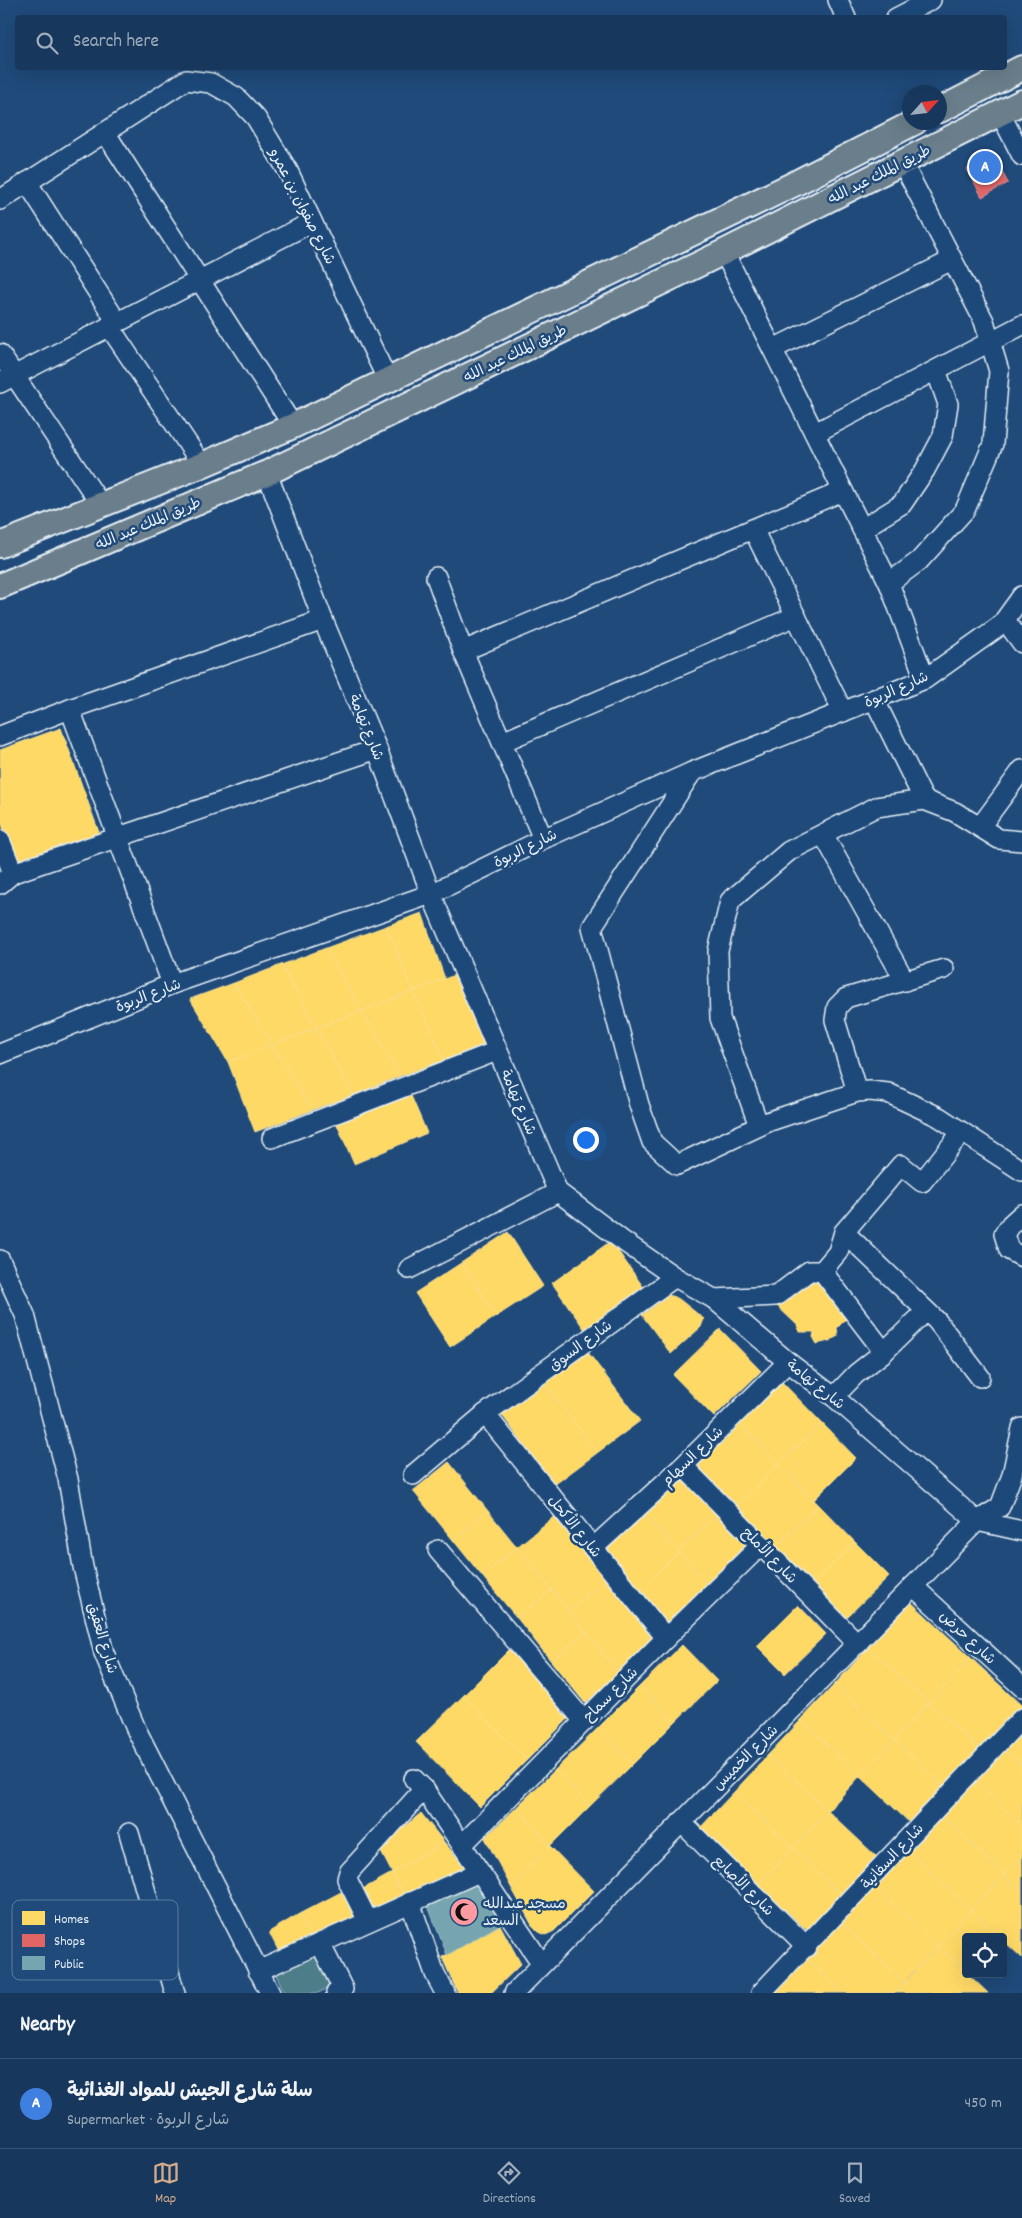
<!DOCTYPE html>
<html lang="en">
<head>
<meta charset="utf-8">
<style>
	body { margin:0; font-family:Dekko,"Playpen Sans Arabic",sans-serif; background:#244365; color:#f1f3f6 }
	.controls { position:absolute; right:15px; bottom:15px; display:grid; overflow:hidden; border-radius:5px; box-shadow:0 5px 20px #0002 }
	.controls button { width:45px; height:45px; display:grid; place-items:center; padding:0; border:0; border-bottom:1px solid #365272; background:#17385c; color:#f1f3f6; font:25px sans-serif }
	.compass { position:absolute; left:902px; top:85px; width:45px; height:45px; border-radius:50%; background:#17385c; box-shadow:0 5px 20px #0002; rotate:63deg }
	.you { position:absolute; left:585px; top:1139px; width:18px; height:18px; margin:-12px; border:4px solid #fff; border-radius:50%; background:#1a73e8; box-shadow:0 0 0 8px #1a73e833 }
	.badge { display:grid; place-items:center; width:32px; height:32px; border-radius:50%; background:#d6ab8b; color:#fff; font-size:16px; font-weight:700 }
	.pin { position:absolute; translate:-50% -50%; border:2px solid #fff; box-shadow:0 1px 5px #0006 }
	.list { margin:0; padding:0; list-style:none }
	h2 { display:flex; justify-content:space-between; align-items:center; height:65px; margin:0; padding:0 20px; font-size:21px }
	h2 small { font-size:16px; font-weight:400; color:#9eacbb }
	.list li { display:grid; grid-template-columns:32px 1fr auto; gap:15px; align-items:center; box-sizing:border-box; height:90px; padding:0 20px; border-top:1px solid #365272 }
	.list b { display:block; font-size:19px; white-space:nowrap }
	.list p { margin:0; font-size:16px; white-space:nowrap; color:#9eacbb }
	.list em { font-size:16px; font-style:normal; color:#9eacbb }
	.icon { flex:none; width:28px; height:28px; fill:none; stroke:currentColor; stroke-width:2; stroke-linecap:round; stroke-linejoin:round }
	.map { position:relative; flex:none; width:1022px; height:1993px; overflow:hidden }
	.search { position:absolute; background:#17385c; box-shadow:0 5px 20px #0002; left:15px; right:15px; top:15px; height:55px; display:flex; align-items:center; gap:12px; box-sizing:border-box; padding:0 18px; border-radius:5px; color:#9eacbb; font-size:19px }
	.sheet { height:155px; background:#17385c }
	nav { display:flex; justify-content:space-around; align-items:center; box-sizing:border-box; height:70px; border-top:1px solid #365272; background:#17385c; font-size:14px; color:#9eacbb }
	nav a { display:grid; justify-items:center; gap:2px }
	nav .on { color:#d6ab8b }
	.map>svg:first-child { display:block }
	.green { fill:#4e7d88; stroke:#9bb7c0 }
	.homes { fill:#ffd966; stroke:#f8e092 }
	.shops { fill:#e06666; stroke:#e29092 }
	.public { fill:#76a5af; stroke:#98bcc5 }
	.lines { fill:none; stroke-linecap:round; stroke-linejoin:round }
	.minor-casing { stroke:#e8f1f8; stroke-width:22 }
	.major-casing { stroke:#e8f1f8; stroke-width:28 }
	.minor { stroke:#1f4a7a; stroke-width:19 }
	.major { stroke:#6b7e8b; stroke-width:24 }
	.labels { text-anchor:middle; stroke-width:5; stroke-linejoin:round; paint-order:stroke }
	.street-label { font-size:15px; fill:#e8f1f8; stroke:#1f4a7a }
	.poi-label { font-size:15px; fill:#e8f1f8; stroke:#1f4a7a; text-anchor:start }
	.key { fill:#1f4a7a; stroke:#5b7ca0; stroke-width:1 }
	.key-label { font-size:14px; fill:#e8f1f8 }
</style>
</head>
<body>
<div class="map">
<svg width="1022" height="1993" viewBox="0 0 1022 1993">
	<rect width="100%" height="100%" fill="#1f4a7a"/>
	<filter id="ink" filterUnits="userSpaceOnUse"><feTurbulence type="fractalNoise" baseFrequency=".02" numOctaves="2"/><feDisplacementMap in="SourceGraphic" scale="10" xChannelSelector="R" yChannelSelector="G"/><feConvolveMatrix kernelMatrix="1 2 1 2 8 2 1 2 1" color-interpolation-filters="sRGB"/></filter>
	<g filter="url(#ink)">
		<polygon class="green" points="315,1951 332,1986 318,1993 285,1993 274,1971"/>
		<g class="homes">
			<polygon points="61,728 100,835 17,866 0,819 0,750"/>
			<polygon points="422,913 445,979 413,991 386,926"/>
			<polygon points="386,926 413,991 362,1011 326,948"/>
			<polygon points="326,948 362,1011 316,1028 281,965"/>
			<polygon points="281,965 316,1028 272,1045 234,983"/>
			<polygon points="460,973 487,1043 444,1060 413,991"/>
			<polygon points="234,983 272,1045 228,1062 190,999"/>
			<polygon points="413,991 444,1060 400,1076 362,1011"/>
			<polygon points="362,1011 400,1076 353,1095 316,1028"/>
			<polygon points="316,1028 353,1095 312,1110 272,1045"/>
			<polygon points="272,1045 312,1110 255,1132 228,1062"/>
			<polygon points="409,1091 427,1133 354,1164 336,1122"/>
			<polygon points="508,1232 543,1286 497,1316 461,1263"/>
			<polygon points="611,1241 644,1288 585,1330 552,1283"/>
			<polygon points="461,1263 497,1316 450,1347 415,1293"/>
			<polygon points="821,1277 850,1315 837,1328 838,1336 829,1341 817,1344 813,1337 814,1332 800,1332 797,1325 776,1305 812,1280"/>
			<polygon points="669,1295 679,1299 704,1319 701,1327 671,1354 642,1315"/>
			<polygon points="720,1329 761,1371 714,1417 673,1375"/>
			<polygon points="587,1351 640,1421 597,1453 544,1383"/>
			<polygon points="780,1380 822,1423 779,1464 738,1422"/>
			<polygon points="544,1383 597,1453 554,1485 502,1415"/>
			<polygon points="738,1422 779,1464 737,1506 695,1464"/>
			<polygon points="822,1423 856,1458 814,1500 779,1464"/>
			<polygon points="449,1462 488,1511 453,1540 413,1491"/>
			<polygon points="779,1464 819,1505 776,1547 737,1506"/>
			<polygon points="679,1475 717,1514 679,1551 641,1512"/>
			<polygon points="819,1505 855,1542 813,1584 776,1547"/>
			<polygon points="488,1511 517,1547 482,1576 453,1540"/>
			<polygon points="641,1512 679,1551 639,1591 604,1549"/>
			<polygon points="717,1514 749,1547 709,1586 678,1552"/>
			<polygon points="556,1515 608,1579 569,1611 517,1547"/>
			<polygon points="855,1542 889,1576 846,1618 813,1584"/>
			<polygon points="517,1547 552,1590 517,1618 482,1576"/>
			<polygon points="678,1552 709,1586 669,1625 639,1591"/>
			<polygon points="608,1579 659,1643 620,1674 569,1611"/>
			<polygon points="552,1590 586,1632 551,1661 517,1618"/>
			<polygon points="911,1602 971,1658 929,1703 868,1648"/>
			<polygon points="798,1605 826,1634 785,1674 757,1646"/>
			<polygon points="586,1632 620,1674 585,1703 551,1661"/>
			<polygon points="682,1645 717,1681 675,1722 640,1686"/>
			<polygon points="868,1648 929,1703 894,1740 835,1684"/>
			<polygon points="510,1649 574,1713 527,1760 463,1696"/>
			<polygon points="971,1658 1022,1706 981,1750 929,1703"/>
			<polygon points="835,1684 894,1740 860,1776 801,1720"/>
			<polygon points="640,1686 675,1722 633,1764 598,1728"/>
			<polygon points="463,1696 527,1760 480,1807 416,1742"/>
			<polygon points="929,1703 981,1750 945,1788 894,1740"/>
			<polygon points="801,1720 860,1776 828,1811 768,1755"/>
			<polygon points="1022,1727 1022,1765 1003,1748"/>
			<polygon points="598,1728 633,1764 590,1806 555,1770"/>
			<polygon points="894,1740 945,1788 911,1824 860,1776"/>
			<polygon points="1003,1748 1022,1765 1022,1826 973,1780"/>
			<polygon points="768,1755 828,1811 793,1848 734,1792"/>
			<polygon points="555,1770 590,1806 550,1846 517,1807"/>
			<polygon points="973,1780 1022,1826 1022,1856 1004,1875 941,1815"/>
			<polygon points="734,1792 793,1848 758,1885 699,1829"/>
			<polygon points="517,1807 550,1846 511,1887 485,1838"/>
			<polygon points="828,1811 879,1859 843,1896 793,1848"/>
			<polygon points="421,1813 444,1842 392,1873 379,1848"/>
			<polygon points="941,1815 1004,1875 971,1910 908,1851"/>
			<polygon points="444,1842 467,1870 405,1898 392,1873"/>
			<polygon points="550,1846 594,1891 554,1931 546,1935 539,1932 532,1925 511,1887"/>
			<polygon points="793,1848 843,1896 810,1933 758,1885"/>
			<polygon points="908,1851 971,1910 938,1946 874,1886"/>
			<polygon points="1022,1856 1022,1892 1004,1875"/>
			<polygon points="392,1873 405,1898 373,1914 361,1890"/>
			<polygon points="1004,1875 1022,1892 1022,1958 1003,1940 1003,1937 1000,1937 971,1910"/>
			<polygon points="874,1886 938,1946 904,1982 841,1923"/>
			<polygon points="347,1889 364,1917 313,1940 299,1914"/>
			<polygon points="971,1910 1000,1937 966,1937 966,1972 938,1946"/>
			<polygon points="299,1914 313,1940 280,1954 269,1932"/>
			<polygon points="841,1923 904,1982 895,1993 844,1993 807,1959"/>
			<polygon points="500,1925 521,1964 491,1993 458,1993 442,1957"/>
			<polygon points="938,1946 966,1972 966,1974 968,1974 988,1993 895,1993"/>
			<polygon points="807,1959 844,1993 776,1993"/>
		</g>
		<polygon class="shops" points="993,155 1008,183 982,197 967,169"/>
		<polygon class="public" points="475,1877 504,1922 447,1955 426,1901"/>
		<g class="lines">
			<defs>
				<g id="minor">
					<polyline points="838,0 846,18"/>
					<polyline points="896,18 931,0"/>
					<polyline points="1000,113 1022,156"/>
					<polyline points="105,132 293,426"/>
					<polyline points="27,182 117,322"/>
					<polyline points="0,200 186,80 211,83 236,97 256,118 288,171 388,381"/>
					<polyline points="724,252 889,583 925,679"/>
					<polyline points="109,326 202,465"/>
					<polyline points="773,349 952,260"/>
					<polyline points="0,354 101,505"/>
					<polyline points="0,383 312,222"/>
					<polyline points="815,433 1022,325"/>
					<polyline points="267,473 323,620 377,749 431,894 558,1192 623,1241 675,1277 714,1299 788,1362 834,1397 977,1521 1022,1531"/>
					<polyline points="753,529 843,712"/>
					<polyline points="862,529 902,504 925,470 943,436 948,404 936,370"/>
					<polyline points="436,577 463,651 543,839"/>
					<polyline points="889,583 919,561 965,510 993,444 999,371 984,321 902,162"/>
					<polyline points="1005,620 1022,643"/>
					<polyline points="463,651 843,491"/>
					<polyline points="70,709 172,984"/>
					<polyline points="0,736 70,709 323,620"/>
					<polyline points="502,742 796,616"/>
					<polyline points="692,772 592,927 639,1105 652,1142 677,1165 770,1121 857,1092 870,1091 888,1093 939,1117 1022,1171"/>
					<polyline points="924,800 955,812 999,839 1022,841"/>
					<polyline points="980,827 1022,770"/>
					<polyline points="823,834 905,981"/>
					<polyline points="0,840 13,873"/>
					<polyline points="0,884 13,873 377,749"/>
					<polyline points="0,1054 172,984 431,894 543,839 692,772 925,679 1001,625 1022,596"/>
					<polyline points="857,1092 835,1020 837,1007 846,998 944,969"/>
					<polyline points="759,1126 720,1018 718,951 730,901 789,851 876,807 924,800 874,699"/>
					<polyline points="272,1138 497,1051"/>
					<polyline points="1022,1214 1011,1224 1004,1234 1009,1250 1022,1257"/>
					<polyline points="844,1232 937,1321 980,1377"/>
					<polyline points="0,1260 25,1315 68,1479 83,1567 104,1653 136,1729 270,1993"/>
					<polyline points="409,1269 558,1192"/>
					<polyline points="822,1271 884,1352 856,1374 834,1397"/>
					<polyline points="714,1299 776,1296 809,1271 822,1271 838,1252 844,1232 901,1165 922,1182 962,1132"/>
					<polyline points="884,1352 926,1311"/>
					<polyline points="485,1414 666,1638"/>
					<polyline points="683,1466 858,1644"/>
					<polyline points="413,1475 485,1414 675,1277"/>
					<polyline points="593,1548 683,1466 788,1362"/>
					<polyline points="438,1550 584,1721"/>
					<polyline points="913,1586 1022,1687"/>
					<polyline points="414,1779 424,1789 542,1964"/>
					<polyline points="681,1822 807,1947"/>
					<polyline points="129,1833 175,1993"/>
					<polyline points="462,1845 666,1638 761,1545"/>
					<polyline points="410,1902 435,1974 445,1993"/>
					<polyline points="368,1921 347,1879 349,1872 424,1789"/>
					<polyline points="320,1943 343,1989 336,1993"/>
					<polyline points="258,1971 479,1872"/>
					<polyline points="514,1993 977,1521 1000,1507 1012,1475 1022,1428"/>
					<polyline points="761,1993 1022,1718"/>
				</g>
				<g id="major">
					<polyline points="940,110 1022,68"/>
					<polyline points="0,545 202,465 293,426 792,185 915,122"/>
					<polyline points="0,586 267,473 724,252 1022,102"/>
				</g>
			</defs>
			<use href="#minor" class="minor-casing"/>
			<use href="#major" class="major-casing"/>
			<use href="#minor" class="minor"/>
			<use href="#major" class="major"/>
		</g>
	</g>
	<defs>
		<symbol id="mosque-disc" viewBox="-11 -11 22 22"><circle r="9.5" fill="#ff9aa2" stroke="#1f4a7a"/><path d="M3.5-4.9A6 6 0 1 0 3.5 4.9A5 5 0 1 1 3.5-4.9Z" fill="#111"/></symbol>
	</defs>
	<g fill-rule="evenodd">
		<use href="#mosque-disc" x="448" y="1896" width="32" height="32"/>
	</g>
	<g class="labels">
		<g class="street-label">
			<text transform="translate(879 174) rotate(-27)" y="5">طريق الملك عبد الله</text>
			<text transform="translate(303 206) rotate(63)" y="5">شارع صفوان بن عمرو</text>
			<text transform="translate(515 353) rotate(-26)" y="5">طريق الملك عبد الله</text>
			<text transform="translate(148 523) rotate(-23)" y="5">طريق الملك عبد الله</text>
			<text transform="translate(896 689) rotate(-24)" y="5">شارع الربوة</text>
			<text transform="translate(367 727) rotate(68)" y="5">شارع تهامة</text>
			<text transform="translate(525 848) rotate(-26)" y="5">شارع الربوة</text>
			<text transform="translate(148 995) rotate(-21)" y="5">شارع الربوة</text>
			<text transform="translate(519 1102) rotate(67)" y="5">شارع تهامة</text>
			<text transform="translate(580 1345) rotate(-36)" y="5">شارع السوق</text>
			<text transform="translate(816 1384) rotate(39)" y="5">شارع تهامة</text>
			<text transform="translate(692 1456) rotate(-44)" y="5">شارع السهام</text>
			<text transform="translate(575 1526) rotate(51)" y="5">شارع الأكحل</text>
			<text transform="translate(770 1555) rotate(46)" y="5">شارع الأملح</text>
			<text transform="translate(968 1637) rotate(43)" y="5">شارع حرض</text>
			<text transform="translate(103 1638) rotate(73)" y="5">شارع العقيق</text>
			<text transform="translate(610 1694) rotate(-45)" y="5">شارع سماح</text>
			<text transform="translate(745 1757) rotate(-45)" y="5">شارع الخميس</text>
			<text transform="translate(892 1856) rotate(-47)" y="5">شارع السفانية</text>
			<text transform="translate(744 1885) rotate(45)" y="5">شارع الأصابع</text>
		</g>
		<g class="poi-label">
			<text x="483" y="1908">مسجد عبدالله<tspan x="483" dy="17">السعد</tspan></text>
		</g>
	</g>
	<rect x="12" y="1900" width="166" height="80" rx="8" class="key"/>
	<rect x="22" y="1911" width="23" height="14" fill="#ffd966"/>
	<rect x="22" y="1934" width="23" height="13" fill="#e06666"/>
	<rect x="22" y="1956" width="23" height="14" fill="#76a5af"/>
	<g class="key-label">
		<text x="54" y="1923">Homes</text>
		<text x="54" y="1945">Shops</text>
		<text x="54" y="1968">Public</text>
	</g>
</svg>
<div class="controls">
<button><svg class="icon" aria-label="locate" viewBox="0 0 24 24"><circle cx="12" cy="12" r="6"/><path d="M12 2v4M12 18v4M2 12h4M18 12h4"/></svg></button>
</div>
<svg class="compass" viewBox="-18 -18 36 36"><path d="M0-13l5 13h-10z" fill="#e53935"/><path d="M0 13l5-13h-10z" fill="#9eacbb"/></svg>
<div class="you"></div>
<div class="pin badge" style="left:985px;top:167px;background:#3f7fe0">A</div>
<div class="search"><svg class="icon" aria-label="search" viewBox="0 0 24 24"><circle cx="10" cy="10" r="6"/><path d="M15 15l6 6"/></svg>Search here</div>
</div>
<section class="sheet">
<h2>Nearby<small></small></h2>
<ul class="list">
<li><span class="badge" style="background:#3f7fe0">A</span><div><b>سلة شارع الجيش للمواد الغذائية</b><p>Supermarket · شارع الربوة</p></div><em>450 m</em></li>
</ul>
</section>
<nav>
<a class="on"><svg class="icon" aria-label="map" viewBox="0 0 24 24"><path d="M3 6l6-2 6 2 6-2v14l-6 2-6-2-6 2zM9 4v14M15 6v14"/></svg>Map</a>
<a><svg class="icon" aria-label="directions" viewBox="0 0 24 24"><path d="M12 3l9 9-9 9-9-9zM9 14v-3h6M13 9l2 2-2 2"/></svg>Directions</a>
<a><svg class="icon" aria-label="saved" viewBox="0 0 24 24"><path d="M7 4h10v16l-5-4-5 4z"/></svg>Saved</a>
</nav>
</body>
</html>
